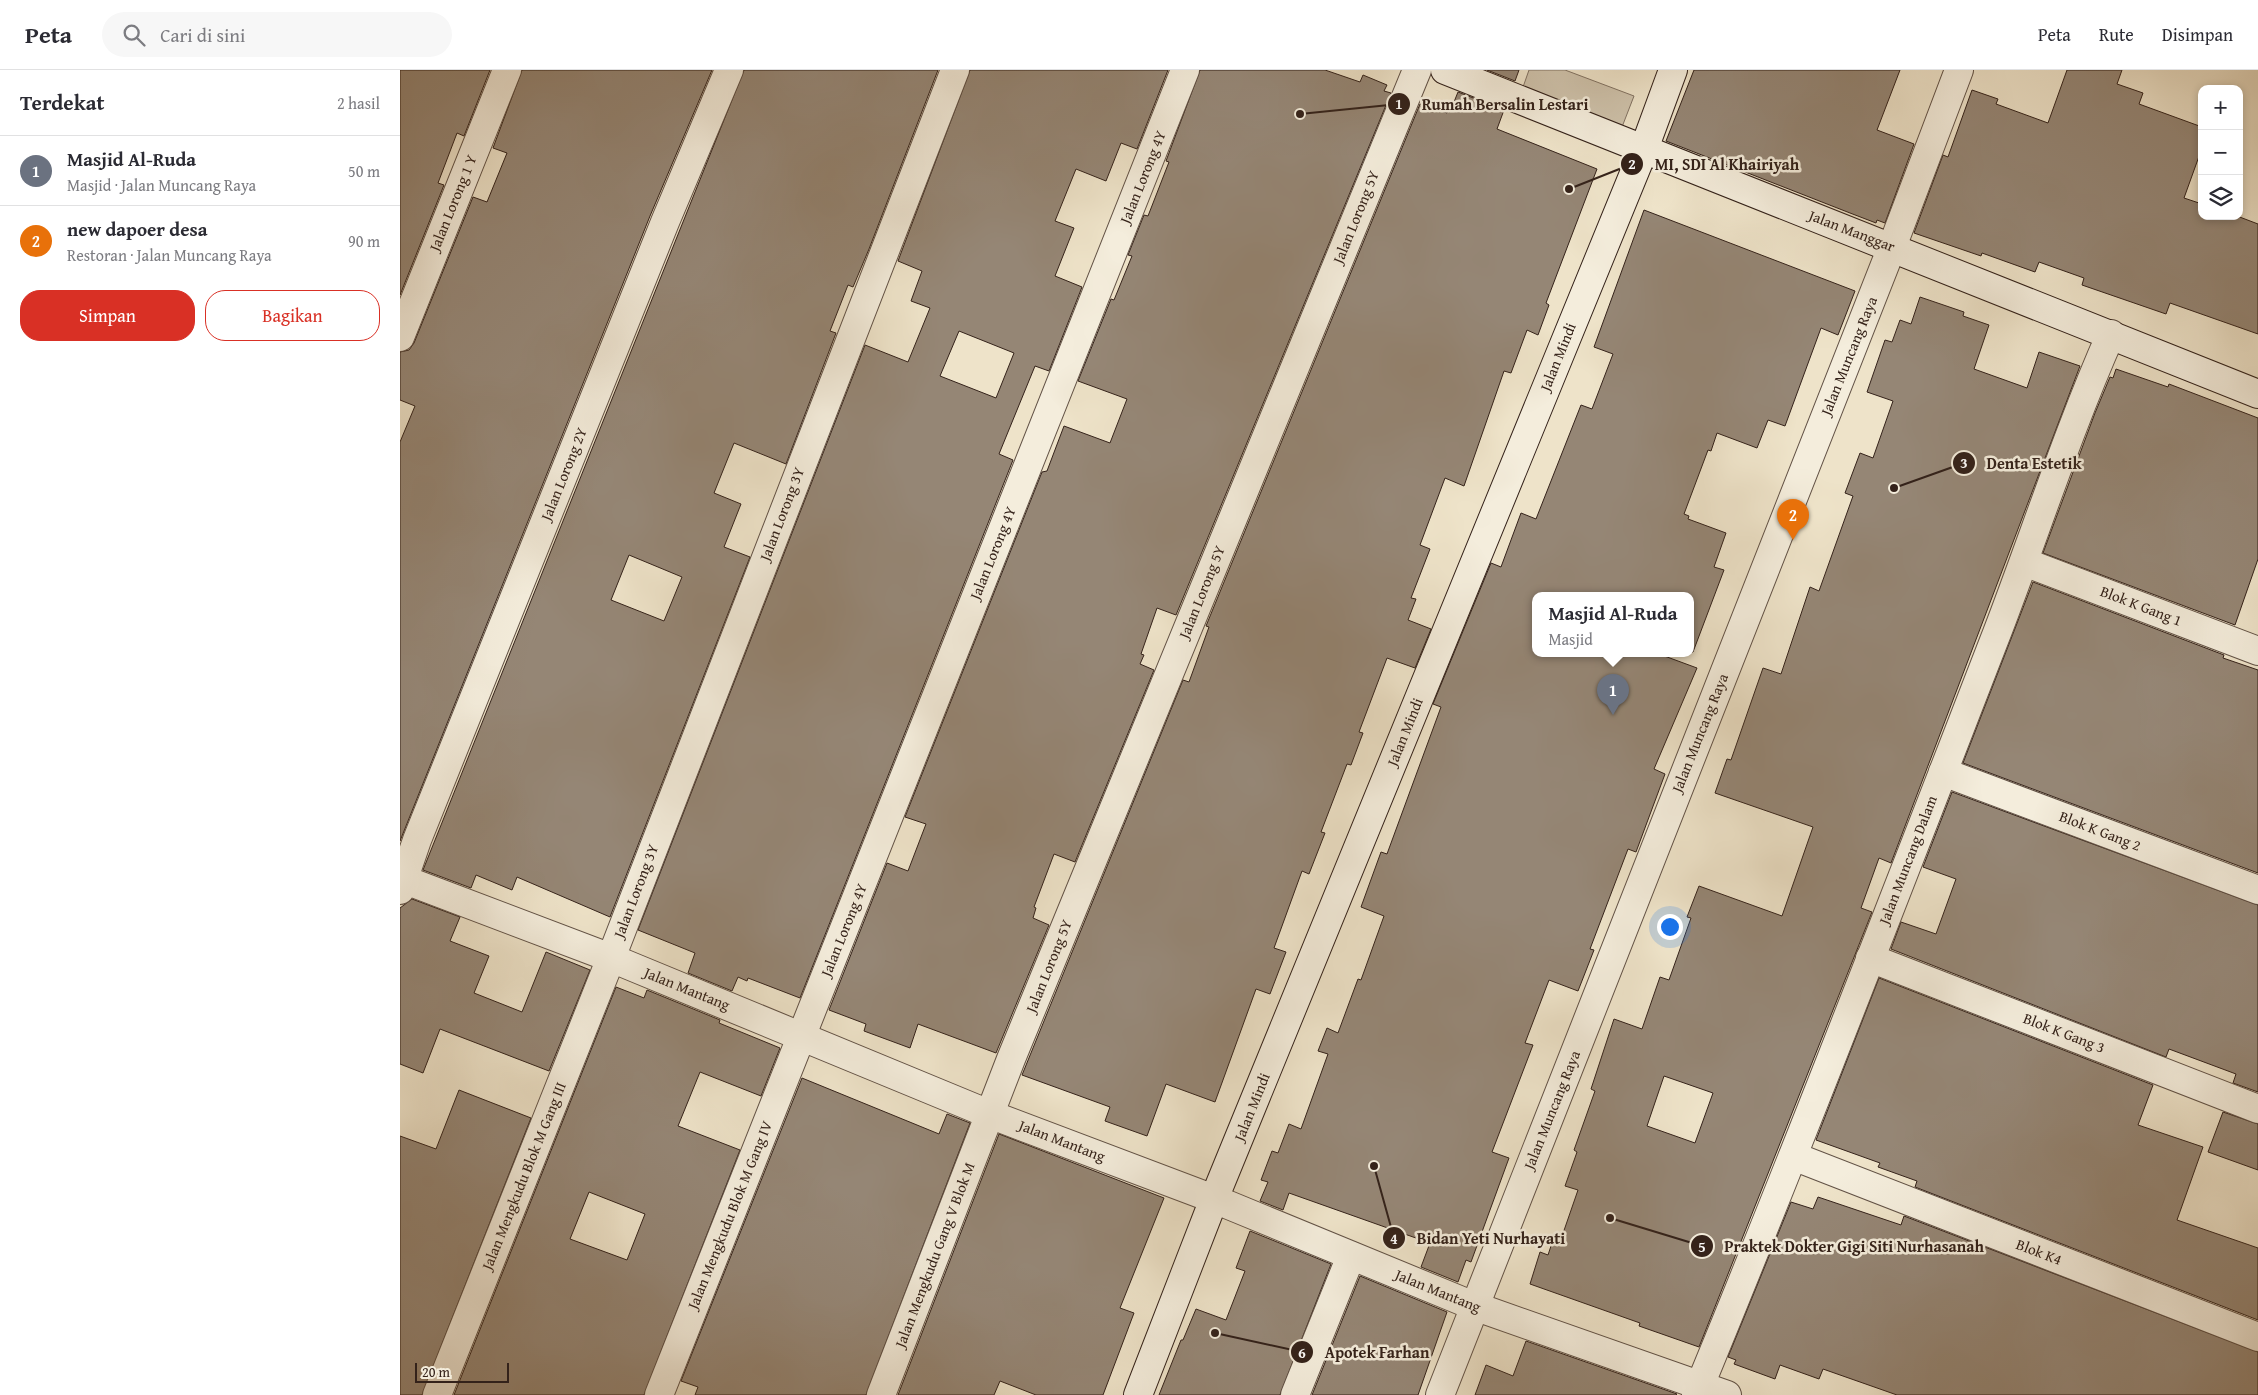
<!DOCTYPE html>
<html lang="id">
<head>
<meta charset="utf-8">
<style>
	body { margin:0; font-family:"Gentium Book Plus",serif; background:#f7f7f7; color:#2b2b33 }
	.controls { position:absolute; right:15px; top:15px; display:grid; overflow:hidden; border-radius:10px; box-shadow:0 2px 8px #0003 }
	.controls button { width:45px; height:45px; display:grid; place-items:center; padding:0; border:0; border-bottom:1px solid #e1e1e2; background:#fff; color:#2b2b33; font:25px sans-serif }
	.scale { position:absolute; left:15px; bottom:12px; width:94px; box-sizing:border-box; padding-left:5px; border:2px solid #34221a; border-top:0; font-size:14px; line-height:18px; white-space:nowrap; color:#34221a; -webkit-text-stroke:4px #f4eddc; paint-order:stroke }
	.you { position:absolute; left:1269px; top:856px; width:18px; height:18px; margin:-12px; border:4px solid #fff; border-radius:50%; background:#1a73e8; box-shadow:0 0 0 8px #1a73e833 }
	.badge { display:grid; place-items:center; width:32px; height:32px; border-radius:50%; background:#d93025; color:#fff; font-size:16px; font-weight:700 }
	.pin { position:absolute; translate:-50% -41px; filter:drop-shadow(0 1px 2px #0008) }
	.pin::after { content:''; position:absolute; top:26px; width:18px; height:15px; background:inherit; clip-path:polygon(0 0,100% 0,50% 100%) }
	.popup { position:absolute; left:1132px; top:522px; width:162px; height:65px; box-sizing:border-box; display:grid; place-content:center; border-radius:10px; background:#fff; filter:drop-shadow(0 1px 4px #0005); font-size:16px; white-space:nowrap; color:#7c7c81 }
	.popup b { font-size:19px; color:#2b2b33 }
	.popup::after { content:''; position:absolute; left:50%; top:100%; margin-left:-10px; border:10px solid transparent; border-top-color:#fff }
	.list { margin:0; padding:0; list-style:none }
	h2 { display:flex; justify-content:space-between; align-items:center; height:65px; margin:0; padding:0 20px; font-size:21px }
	h2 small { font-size:16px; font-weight:400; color:#7c7c81 }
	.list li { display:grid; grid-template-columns:32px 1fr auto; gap:15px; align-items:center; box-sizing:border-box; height:70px; padding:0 20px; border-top:1px solid #e1e1e2 }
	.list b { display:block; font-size:19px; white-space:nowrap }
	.list p { margin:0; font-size:16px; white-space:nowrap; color:#7c7c81 }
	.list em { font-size:16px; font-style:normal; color:#7c7c81 }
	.actions { display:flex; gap:10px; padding:15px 20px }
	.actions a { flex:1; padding:11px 0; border:1px solid #d93025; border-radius:20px; text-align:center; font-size:18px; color:#d93025 }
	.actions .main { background:#d93025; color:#fff }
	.icon { flex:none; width:28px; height:28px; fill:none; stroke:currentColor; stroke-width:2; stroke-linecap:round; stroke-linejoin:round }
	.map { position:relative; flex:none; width:1858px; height:1325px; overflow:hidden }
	header { display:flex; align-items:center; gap:30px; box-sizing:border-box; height:70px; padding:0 25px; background:#fff; border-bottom:1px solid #e1e1e2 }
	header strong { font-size:24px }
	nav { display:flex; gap:28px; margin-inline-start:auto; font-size:18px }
	.search { width:350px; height:45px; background:#f7f7f7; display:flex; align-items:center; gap:12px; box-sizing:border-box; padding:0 18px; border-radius:28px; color:#7c7c81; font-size:19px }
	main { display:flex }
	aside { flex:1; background:#fff }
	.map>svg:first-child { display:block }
	.green { fill:#cec2ab; stroke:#817262 }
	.building { fill:#958675; stroke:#34221a; fill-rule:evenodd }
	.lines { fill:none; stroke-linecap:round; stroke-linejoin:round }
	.street-casing { stroke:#625246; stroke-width:30 }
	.secondary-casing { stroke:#34221a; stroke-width:30 }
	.street { stroke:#f4eddc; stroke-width:28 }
	.secondary { stroke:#f4eddc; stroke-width:28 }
	.labels { text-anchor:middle; stroke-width:5; stroke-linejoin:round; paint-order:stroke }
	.street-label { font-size:15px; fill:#34221a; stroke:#f4eddc }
	.leader { fill:none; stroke:#34221a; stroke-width:2 }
	.callout-dot { fill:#34221a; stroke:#f4eddc; stroke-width:2 }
	.mark-label { font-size:15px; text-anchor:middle; font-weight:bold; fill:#fff }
	.callout-label { font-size:16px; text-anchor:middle; font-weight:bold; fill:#34221a; stroke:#f4eddc; stroke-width:5; stroke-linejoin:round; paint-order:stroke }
</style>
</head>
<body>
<header>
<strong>Peta</strong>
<div class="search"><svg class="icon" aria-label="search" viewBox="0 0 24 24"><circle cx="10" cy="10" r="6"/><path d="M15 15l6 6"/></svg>Cari di sini</div>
<nav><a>Peta</a><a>Rute</a><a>Disimpan</a></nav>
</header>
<main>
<aside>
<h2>Terdekat<small>2 hasil</small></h2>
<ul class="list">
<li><span class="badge" style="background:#6b7280">1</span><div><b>Masjid Al-Ruda</b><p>Masjid · Jalan Muncang Raya</p></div><em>50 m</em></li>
<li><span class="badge" style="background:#e8710a">2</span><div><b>new dapoer desa</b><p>Restoran · Jalan Muncang Raya</p></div><em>90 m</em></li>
</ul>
<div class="actions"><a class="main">Simpan</a><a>Bagikan</a></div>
</aside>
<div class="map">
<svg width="1858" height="1325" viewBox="0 0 1858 1325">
	<rect width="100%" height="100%" fill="#eee3c9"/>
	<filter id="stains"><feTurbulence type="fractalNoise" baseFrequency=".004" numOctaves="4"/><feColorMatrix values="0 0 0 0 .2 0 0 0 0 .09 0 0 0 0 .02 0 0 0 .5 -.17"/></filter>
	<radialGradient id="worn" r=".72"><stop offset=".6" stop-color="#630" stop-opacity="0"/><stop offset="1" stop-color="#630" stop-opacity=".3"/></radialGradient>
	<polygon class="green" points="1129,0 1165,0 1234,26 1222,57 1122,20"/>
	<g class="building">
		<polygon points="0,0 90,0 64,66 57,63 38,113 44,115 0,225"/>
		<polygon points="122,0 312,0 250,146 0,771 0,372 15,336 0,330 0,282 9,280 14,273 73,127 87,132 107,83 93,78"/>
		<path d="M344,0H538L469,179L453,217L448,215L430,261L436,263L386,394L334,373L314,423L341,434L324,477L350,487L210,847L117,807L112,820L76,805L71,818L23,800ZM229,485L282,507L264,551L211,530Z"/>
		<path d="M570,0H768L737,79L721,73L706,111L676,99L655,151L674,158L655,206L682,217L649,301L635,296L599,384L613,390L400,928L348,908L347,911L338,907L332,921L288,903L295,883L238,860L465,275L508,292L530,238L511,231L522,201L498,191ZM559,261L614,283L596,328L540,306Z"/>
		<polygon points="800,0 925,0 960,12 963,5 987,15 984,21 991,23 776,545 757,538 741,584 744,585 740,594 754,600 675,792 654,784 634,837 636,838 633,848 649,855 596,983 518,954 510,978 464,961 466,954 429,940 487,793 508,801 526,754 505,747 642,402 647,401 664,356 710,373 727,329 678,311 711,229 714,230 732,186 728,185 744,145 748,146 769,92 766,91"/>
		<polygon points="1087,0 1119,0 1115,11"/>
		<polygon points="1294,0 1500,0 1477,60 1514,74 1485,153 1477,150 1476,153 1450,143 1266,71"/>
		<polygon points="1667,0 1722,0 1717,14 1743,23 1739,34 1802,57 1802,78 1784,128 1802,134 1802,146 1837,146 1858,154 1858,264 1770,233 1766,244 1682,215 1684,208 1639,192 1635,202 1582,183 1581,186 1514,163 1543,85 1548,87 1572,20 1598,29 1596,34 1648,53"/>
		<polygon points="1058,22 1104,40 1097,59 1197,99 1146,233 1149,235 1138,265 1127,260 1111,303 1104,301 1064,416 1045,408 1020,475 1030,479 1011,528 1016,529 1008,550 1031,559 1015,598 987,588 959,662 963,663 951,695 947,694 921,762 925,763 909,804 902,801 874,878 886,882 870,924 856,919 815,1032 766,1014 747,1066 705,1051 710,1037 622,1005 783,610 789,612 809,557 806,556 1020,34 1047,43 1047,41 1050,42"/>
		<polygon points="1244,140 1455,221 1438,265 1421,258 1385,356 1368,350 1357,378 1317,363 1311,381 1308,380 1284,444 1289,446 1288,449 1326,463 1314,497 1324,500 1293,582 1290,582 1290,526 1136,526 1136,584 1259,584 1297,598 1254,699 1265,704 1236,782 1228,779 1190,879 1194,880 1178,921 1149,910 1125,973 1133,975 1092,1082 1109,1088 1071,1192 1066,1190 1058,1212 1021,1197 1030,1173 889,1123 883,1140 860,1131 868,1112 861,1110 872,1081 878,1083 889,1054 901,1059 928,984 918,981 927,958 938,963 958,909 961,910 984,846 961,837 981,782 987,784 1041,637 1033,634 1091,493 1101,497 1121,443 1136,449 1181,335 1192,339 1213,284 1194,277"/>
		<path d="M1520,227L1564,242L1563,246L1589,255L1574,299L1627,318L1639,282L1680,296L1491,793L1479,788L1461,838L1472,842L1299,1277L1239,1256L1240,1253L1130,1214L1140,1182L1148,1185L1153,1170L1160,1172L1178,1120L1165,1116L1177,1082L1174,1080L1195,1021L1191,1019L1214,949L1242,959L1260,907L1269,910L1291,848L1287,847L1299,816L1382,846L1413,757L1315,723L1327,689L1331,690L1363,598L1381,604L1410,517L1419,521L1453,426L1445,423L1460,383L1473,388L1493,331L1467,322L1485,270L1492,272L1500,250L1511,254ZM1264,1006L1313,1023L1295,1073L1247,1056Z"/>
		<polygon points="1716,299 1768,317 1769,314 1858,348 1858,489 1835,555 1643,483 1695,343 1710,307 1713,308"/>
		<polygon points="1633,512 1824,585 1823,588 1858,600 1858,803 1563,693"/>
		<polygon points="1552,722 1858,835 1858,1022 1833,1013 1836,1004 1769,979 1766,987 1491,879 1501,852 1536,864 1556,809 1523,797"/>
		<polygon points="12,829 60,847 50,871 89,886 74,923 122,942 146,882 190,900 149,1001 40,959 23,1003 0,994 0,838"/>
		<polygon points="1479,908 1753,1015 1738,1055 1803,1077 1777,1150 1858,1178 1858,1250 1515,1117 1517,1111 1478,1097 1480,1093 1416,1070"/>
		<path d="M216,917L244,928L247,920L320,950L319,953L380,978L361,1026L300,1002L278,1056L340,1080L244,1325H54ZM189,1122L245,1144L227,1190L170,1169Z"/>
		<polygon points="402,1008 539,1064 547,1044 570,1053 466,1325 295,1325 298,1317 281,1311"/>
		<polygon points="59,1020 131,1048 22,1325 0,1325 0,1066 36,1079"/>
		<polygon points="1823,1042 1858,1054 1858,1100 1808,1082"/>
		<polygon points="599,1064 764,1128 720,1238 734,1243 703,1325 636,1325 600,1311 594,1325 498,1325"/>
		<polygon points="1418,1127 1501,1155 1504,1146 1858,1282 1858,1325 1497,1325 1423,1299 1419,1309 1380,1295 1375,1309 1334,1294 1336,1290 1328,1287 1391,1132 1413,1139"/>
		<polygon points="850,1161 931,1194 880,1325 759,1325 781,1270 783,1270 796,1239 826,1250 845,1201 836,1198"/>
		<polygon points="960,1206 1047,1242 1018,1325 912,1325"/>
		<polygon points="1126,1271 1277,1324 1276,1325 1075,1325 1086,1295 1113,1306"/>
	</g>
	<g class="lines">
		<defs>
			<g id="street">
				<polyline points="0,267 107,0"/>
				<polyline points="1624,492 1858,581"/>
				<polyline points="1543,702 1858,820"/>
				<polyline points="0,808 211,888 589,1044 814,1129 1074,1236 1327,1325"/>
				<polyline points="0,820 17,770 265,152 329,0"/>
				<polyline points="1470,888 1858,1039"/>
				<polyline points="1393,1086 1858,1267"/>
				<polyline points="37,1325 211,888 555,0"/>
				<polyline points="259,1325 785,0"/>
				<polyline points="481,1325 611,989 1017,0"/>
				<polyline points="895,1325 951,1186"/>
				<polyline points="1040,1325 1492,177 1559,0"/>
				<path d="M1296,1325C1400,1073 1498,818 1597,563C1635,464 1668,361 1711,264"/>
			</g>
			<g id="secondary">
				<polyline points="1045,0 1858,324"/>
				<polyline points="738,1325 814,1129 1244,79 1273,0"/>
			</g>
		</defs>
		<use href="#street" class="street-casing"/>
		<use href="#secondary" class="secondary-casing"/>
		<use href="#street" class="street"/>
		<use href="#secondary" class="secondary"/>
	</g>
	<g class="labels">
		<g class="street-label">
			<text transform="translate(743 107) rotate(-68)" y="5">Jalan Lorong 4Y</text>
			<text transform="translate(53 133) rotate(-68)" y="5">Jalan Lorong 1 Y</text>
			<text transform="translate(956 147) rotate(-68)" y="5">Jalan Lorong 5Y</text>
			<text transform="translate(1452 161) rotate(21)" y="5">Jalan Manggar</text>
			<text transform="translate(1449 286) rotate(-68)" y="5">Jalan Muncang Raya</text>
			<text transform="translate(1158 287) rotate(-68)" y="5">Jalan Mindi</text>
			<text transform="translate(164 404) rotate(-68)" y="5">Jalan Lorong 2Y</text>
			<text transform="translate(382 444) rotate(-69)" y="5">Jalan Lorong 3Y</text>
			<text transform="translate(593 483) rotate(-68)" y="5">Jalan Lorong 4Y</text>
			<text transform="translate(802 522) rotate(-68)" y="5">Jalan Lorong 5Y</text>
			<text transform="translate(1741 536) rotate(21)" y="5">Blok K Gang 1</text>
			<text transform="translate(1005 662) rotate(-68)" y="5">Jalan Mindi</text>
			<text transform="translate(1300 663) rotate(-68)" y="5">Jalan Muncang Raya</text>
			<text transform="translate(1700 761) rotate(21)" y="5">Blok K Gang 2</text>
			<text transform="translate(1508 790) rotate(-69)" y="5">Jalan Muncang Dalam</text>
			<text transform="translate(236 821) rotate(-69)" y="5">Jalan Lorong 3Y</text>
			<text transform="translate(444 860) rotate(-68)" y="5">Jalan Lorong 4Y</text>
			<text transform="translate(649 896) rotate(-68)" y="5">Jalan Lorong 5Y</text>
			<text transform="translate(287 919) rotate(22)" y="5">Jalan Mantang</text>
			<text transform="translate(1664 963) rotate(21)" y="5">Blok K Gang 3</text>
			<text transform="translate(852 1037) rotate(-68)" y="5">Jalan Mindi</text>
			<text transform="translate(1152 1040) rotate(-68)" y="5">Jalan Muncang Raya</text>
			<text transform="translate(662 1071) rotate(21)" y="5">Jalan Mantang</text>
			<text transform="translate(124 1106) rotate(-68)" y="5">Jalan Mengkudu Blok M Gang III</text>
			<text transform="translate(330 1145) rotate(-68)" y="5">Jalan Mengkudu Blok M Gang IV</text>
			<text transform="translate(1639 1182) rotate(21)" y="5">Blok K4</text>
			<text transform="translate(535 1185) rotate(-69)" y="5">Jalan Mengkudu Gang V Blok M</text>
			<text transform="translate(1038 1221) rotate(22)" y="5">Jalan Mantang</text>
		</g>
	</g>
	<path class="leader" d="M900 44L999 34M1169 119L1232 94M1494 418L1564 393M974 1096L994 1168M1210 1148L1302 1176M815 1263L902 1282"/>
	<g class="callout-dot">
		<circle cx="900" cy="44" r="5"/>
		<circle cx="1169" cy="119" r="5"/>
		<circle cx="1494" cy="418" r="5"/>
		<circle cx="974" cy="1096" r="5"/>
		<circle cx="1210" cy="1148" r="5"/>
		<circle cx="815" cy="1263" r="5"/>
		<circle cx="999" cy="34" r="12"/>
		<circle cx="1232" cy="94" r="12"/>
		<circle cx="1564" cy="393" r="12"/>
		<circle cx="994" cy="1168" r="12"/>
		<circle cx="1302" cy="1176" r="12"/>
		<circle cx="902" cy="1282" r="12"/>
	</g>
	<g class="mark-label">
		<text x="999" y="39">1</text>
		<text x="1232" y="99">2</text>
		<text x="1564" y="398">3</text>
		<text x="994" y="1174">4</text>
		<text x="1302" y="1182">5</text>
		<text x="902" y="1288">6</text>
	</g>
	<g class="callout-label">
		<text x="1105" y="40">Rumah Bersalin Lestari</text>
		<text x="1327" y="100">MI, SDI Al Khairiyah</text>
		<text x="1634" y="399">Denta Estetik</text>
		<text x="1091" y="1174">Bidan Yeti Nurhayati</text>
		<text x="1454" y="1182">Praktek Dokter Gigi Siti Nurhasanah</text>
		<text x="977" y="1288">Apotek Farhan</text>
	</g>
	<rect width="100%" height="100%" filter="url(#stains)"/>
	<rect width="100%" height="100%" fill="url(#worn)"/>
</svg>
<div class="controls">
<button>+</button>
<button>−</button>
<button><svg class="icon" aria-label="layers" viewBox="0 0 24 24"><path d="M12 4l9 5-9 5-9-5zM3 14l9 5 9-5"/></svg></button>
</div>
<div class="scale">20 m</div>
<div class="you"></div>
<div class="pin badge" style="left:1213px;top:645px;background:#6b7280">1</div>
<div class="popup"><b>Masjid Al-Ruda</b>Masjid</div>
<div class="pin badge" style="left:1393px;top:470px;background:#e8710a">2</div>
</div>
</main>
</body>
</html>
